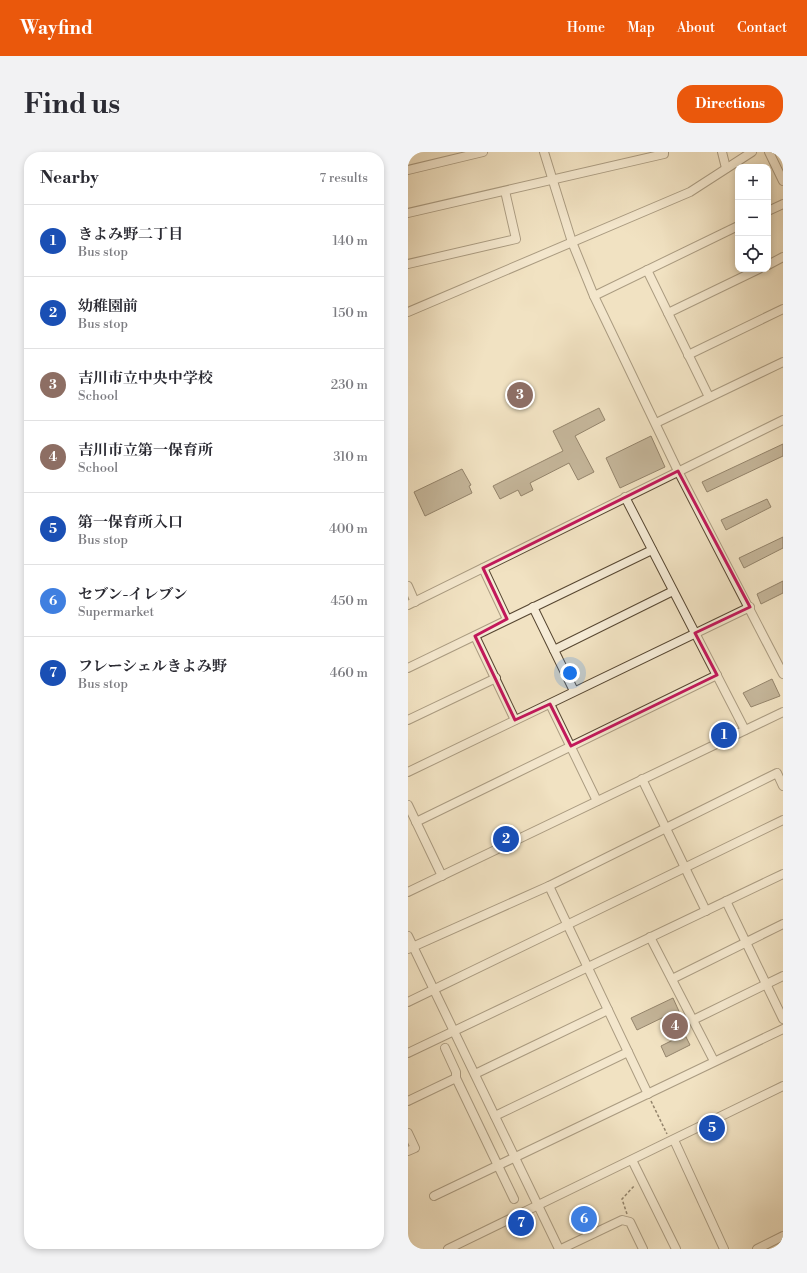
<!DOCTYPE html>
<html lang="en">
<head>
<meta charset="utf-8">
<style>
	body { margin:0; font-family:"Libre Bodoni","Noto Serif JP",serif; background:#f2f2f3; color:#2b2b33 }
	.controls { position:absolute; right:12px; top:12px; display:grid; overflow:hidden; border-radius:8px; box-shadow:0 2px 6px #0003 }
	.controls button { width:36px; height:36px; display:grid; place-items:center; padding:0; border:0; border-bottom:1px solid #e1e1e2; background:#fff; color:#2b2b33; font:20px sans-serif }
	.you { position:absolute; left:162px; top:521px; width:14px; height:14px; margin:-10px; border:3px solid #fff; border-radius:50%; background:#1a73e8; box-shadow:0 0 0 6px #1a73e833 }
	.badge { display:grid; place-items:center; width:26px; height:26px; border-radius:50%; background:#ea580c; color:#fff; font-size:13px; font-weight:700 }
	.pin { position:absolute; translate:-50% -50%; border:2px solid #fff; box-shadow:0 1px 4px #0006 }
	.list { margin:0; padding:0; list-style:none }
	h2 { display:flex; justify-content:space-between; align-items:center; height:52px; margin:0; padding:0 16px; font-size:17px }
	h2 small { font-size:13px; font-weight:400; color:#7c7c81 }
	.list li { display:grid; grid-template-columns:26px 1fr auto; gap:12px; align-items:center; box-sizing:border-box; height:72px; padding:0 16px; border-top:1px solid #e1e1e2 }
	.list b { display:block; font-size:15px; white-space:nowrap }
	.list p { margin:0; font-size:13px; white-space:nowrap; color:#7c7c81 }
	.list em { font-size:13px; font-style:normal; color:#7c7c81 }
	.icon { flex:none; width:22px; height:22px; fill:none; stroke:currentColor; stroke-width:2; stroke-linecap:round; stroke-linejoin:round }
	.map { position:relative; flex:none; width:375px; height:1097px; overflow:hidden; border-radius:16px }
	header { display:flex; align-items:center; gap:24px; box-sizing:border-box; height:56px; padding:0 20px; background:#ea580c; color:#fff }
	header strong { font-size:19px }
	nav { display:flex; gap:22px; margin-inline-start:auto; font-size:14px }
	.intro { display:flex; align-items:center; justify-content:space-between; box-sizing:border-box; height:96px; padding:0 24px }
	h1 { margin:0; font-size:28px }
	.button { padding:10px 18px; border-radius:16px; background:#ea580c; color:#fff; font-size:14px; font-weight:700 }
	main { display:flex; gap:24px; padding:0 24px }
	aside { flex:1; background:#fff; border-radius:16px; box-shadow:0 2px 6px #0003 }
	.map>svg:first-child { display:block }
	.building { fill:#8f7f66; stroke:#241302 }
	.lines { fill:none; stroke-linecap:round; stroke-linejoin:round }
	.minor-casing { stroke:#574732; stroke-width:10 }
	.path { stroke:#241302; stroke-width:1.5; stroke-dasharray:3 2; stroke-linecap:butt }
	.minor { stroke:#f6ecd7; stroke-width:8 }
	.marked { fill:none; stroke:#c2185b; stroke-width:3; stroke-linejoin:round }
</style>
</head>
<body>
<header>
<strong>Wayfind</strong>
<nav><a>Home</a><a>Map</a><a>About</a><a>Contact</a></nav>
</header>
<div class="intro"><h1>Find us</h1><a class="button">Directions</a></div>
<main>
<aside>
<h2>Nearby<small>7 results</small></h2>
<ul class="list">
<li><span class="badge" style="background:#1a4fb4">1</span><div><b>きよみ野二丁目</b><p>Bus stop</p></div><em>140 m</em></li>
<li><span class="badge" style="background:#1a4fb4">2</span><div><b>幼稚園前</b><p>Bus stop</p></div><em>150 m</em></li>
<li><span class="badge" style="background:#8d6e63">3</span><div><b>吉川市立中央中学校</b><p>School</p></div><em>230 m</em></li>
<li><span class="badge" style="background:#8d6e63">4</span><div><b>吉川市立第一保育所</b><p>School</p></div><em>310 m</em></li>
<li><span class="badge" style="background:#1a4fb4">5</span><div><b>第一保育所入口</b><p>Bus stop</p></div><em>400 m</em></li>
<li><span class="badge" style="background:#3f7fe0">6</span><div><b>セブン-イレブン</b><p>Supermarket</p></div><em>450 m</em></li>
<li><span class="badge" style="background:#1a4fb4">7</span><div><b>フレーシェルきよみ野</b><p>Bus stop</p></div><em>460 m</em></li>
</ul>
</aside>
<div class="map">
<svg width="375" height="1097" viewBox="0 0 375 1097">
	<rect width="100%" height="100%" fill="#f1e2c2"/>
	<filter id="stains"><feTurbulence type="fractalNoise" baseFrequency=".005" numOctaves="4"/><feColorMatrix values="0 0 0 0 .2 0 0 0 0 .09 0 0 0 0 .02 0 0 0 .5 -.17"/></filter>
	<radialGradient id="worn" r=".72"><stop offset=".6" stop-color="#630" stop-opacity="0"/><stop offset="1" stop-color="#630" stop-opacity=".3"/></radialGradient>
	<g class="building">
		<polygon points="191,256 197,268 167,284 186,320 170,328 161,311 122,331 125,338 113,344 110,338 92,347 85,334 155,299 145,279"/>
		<polygon points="243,284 257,315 212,336 198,306"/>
		<polygon points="375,292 375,304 299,340 294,330"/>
		<polygon points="54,317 63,333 61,334 64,341 17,364 6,340"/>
		<polygon points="359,347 363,355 318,378 313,368"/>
		<polygon points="375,385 375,396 336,416 331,406"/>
		<polygon points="375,429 375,441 353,452 349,442"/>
		<polygon points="364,527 372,544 343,555 335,541"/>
		<polygon points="265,846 278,875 274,877 282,893 258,905 253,894 267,887 263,879 265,878 258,864 229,878 223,866"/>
		<polygon points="181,1059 186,1070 169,1078 164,1068"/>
	</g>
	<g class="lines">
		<defs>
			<g id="minor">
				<polyline points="136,0 164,90 186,144 270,319 375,522"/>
				<polyline points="314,0 318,16"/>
				<polyline points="361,0 375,29"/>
				<polyline points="0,18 75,0"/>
				<polyline points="360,59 375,52"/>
				<polyline points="0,61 256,2 256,0"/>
				<polyline points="0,112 108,87 97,39"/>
				<polyline points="360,113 375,105"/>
				<polyline points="239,118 301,245"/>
				<polyline points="186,144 330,74"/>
				<polyline points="0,160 282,40 344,0"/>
				<polyline points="260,161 351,117"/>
				<polyline points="280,203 375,157"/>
				<polyline points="248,271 375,210"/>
				<polyline points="217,345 337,578"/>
				<polyline points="75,416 99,467"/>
				<polyline points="0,434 7,450"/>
				<polyline points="0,453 375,268"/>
				<polyline points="125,455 166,539"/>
				<polyline points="67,484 107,568"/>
				<polyline points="146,498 265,439"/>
				<polyline points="0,516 244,398"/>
				<polyline points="142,552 189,649"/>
				<polyline points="0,568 88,526"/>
				<polyline points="0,620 342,455"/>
				<polyline points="234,627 298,759"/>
				<polyline points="0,653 34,724"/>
				<polyline points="8,670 309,523"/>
				<polyline points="141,734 240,942"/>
				<polyline points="0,740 375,560"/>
				<polyline points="318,749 375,867"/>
				<polyline points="0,784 151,1097"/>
				<polyline points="242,785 306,909"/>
				<polyline points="0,797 141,734 369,621 375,634"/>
				<polyline points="264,827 375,772"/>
				<polyline points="0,850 375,668"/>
				<polyline points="285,868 375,824"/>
				<polyline points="37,896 48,920 48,926"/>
				<polyline points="0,901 375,722"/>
				<polyline points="67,922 200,858"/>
				<polyline points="0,949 48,926 106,1047"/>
				<polyline points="87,964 220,900"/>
				<polyline points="0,981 7,996 0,999"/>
				<polyline points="266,988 316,1097"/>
				<polyline points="224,1008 268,1097"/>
				<polyline points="26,1044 375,877"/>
				<polyline points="40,1097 375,934"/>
				<polyline points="153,1097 214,1068 222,1070 235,1097"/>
				<polyline points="349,1097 375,1084"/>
			</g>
		</defs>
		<use href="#minor" class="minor-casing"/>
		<g class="path">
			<polyline points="243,949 259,982"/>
			<polyline points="219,1062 214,1047 227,1033"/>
		</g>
		<use href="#minor" class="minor"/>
	</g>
	<path d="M0 0H375V1097H0ZM270,319L342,455L287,481L309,523L163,594L142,552L107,568L67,484L99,467L75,416Z" fill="#f1e2c2" fill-opacity=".55" fill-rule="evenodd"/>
	<path class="marked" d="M270,319L342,455L287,481L309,523L163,594L142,552L107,568L67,484L99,467L75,416Z"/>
	<rect width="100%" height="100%" filter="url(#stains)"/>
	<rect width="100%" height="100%" fill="url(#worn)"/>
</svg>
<div class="controls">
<button>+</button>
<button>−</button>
<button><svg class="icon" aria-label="locate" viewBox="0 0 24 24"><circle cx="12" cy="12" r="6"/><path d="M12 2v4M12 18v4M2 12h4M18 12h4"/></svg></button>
</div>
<div class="you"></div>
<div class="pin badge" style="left:316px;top:583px;background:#1a4fb4">1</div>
<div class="pin badge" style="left:98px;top:687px;background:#1a4fb4">2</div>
<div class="pin badge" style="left:112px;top:243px;background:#8d6e63">3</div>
<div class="pin badge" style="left:267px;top:874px;background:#8d6e63">4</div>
<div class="pin badge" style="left:304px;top:976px;background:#1a4fb4">5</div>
<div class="pin badge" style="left:176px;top:1067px;background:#3f7fe0">6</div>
<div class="pin badge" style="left:113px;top:1071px;background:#1a4fb4">7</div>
</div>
</main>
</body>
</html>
